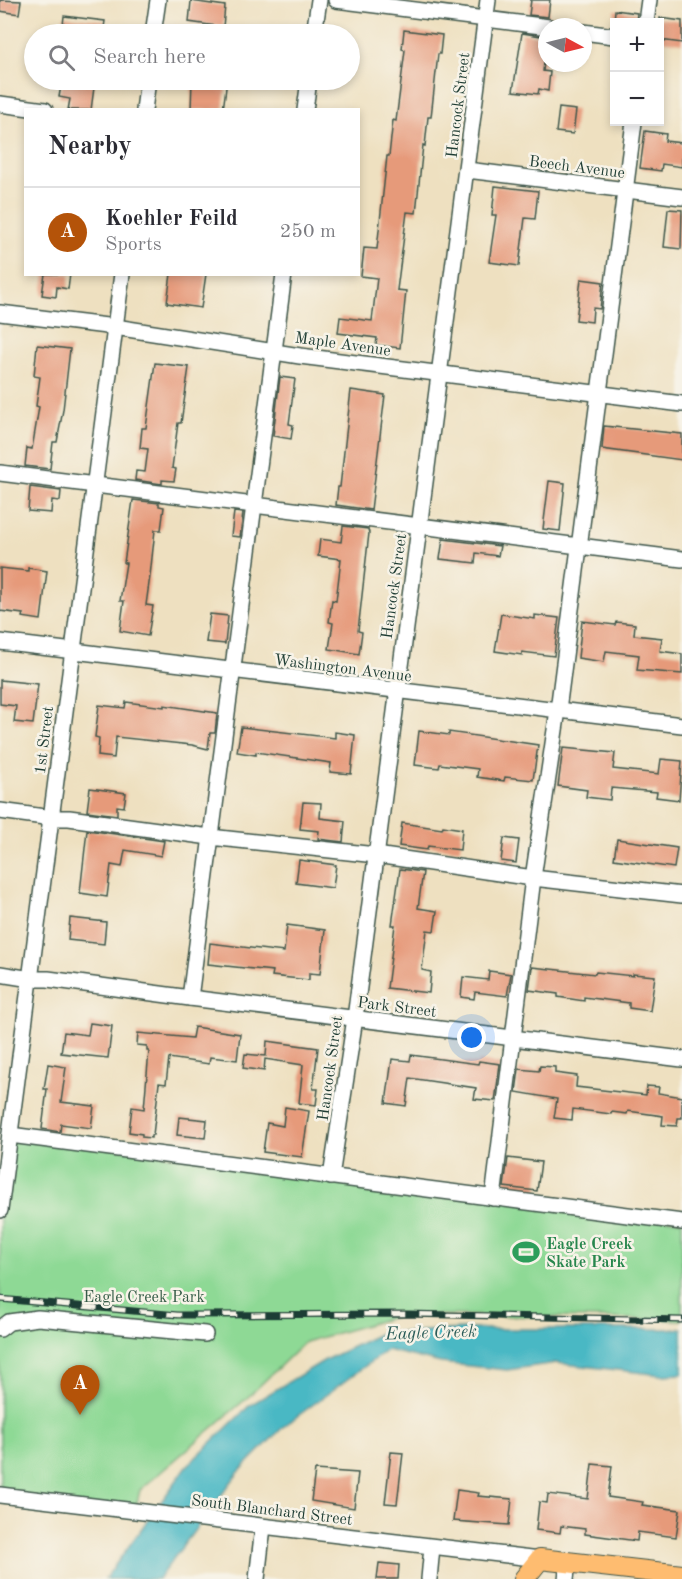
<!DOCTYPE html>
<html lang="en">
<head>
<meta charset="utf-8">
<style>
	body { margin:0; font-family:"Old Standard TT",serif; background:#f2f2f3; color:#2b2b33 }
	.controls { position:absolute; right:18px; top:18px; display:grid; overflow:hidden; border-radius:0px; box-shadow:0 3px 9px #0003 }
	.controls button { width:54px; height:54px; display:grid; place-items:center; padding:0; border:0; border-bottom:2px solid #e1e1e2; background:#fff; color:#2b2b33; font:30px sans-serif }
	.compass { position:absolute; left:538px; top:18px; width:54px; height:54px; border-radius:50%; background:#fff; box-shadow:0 3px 9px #0003; rotate:97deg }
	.you { position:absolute; left:472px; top:1038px; width:21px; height:21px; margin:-15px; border:4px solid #fff; border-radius:50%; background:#1a73e8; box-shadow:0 0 0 9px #1a73e833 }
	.badge { display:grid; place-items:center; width:39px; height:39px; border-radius:50%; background:#b45309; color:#fff; font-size:20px; font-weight:700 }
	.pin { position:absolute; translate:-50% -50px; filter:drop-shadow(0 2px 3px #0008) }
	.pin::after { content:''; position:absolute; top:32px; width:21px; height:18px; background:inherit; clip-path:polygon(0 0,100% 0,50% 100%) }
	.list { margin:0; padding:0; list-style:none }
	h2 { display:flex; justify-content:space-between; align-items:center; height:78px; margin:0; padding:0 24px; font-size:26px }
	h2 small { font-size:20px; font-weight:400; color:#7c7c81 }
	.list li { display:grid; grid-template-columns:39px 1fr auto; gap:18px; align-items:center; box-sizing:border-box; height:90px; padding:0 24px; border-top:2px solid #e1e1e2 }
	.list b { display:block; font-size:22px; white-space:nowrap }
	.list p { margin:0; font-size:20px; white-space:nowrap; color:#7c7c81 }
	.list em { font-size:20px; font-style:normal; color:#7c7c81 }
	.icon { flex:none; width:33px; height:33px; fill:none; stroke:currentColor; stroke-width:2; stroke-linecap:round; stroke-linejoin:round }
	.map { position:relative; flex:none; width:682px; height:1579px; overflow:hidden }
	.search { position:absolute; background:#fff; box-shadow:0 3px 9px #0003; left:24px; top:24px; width:336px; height:66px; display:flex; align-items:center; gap:15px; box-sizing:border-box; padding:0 21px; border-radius:33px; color:#7c7c81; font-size:22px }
	.panel { position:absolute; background:#fff; box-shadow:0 3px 9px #0003; left:24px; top:108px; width:336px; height:168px; border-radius:0px }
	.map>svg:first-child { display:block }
	.green { fill:#8ed995; stroke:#568b64; stroke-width:1.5 }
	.water { fill:#4ab8c4; stroke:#347a7c; stroke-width:1.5 }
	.building { fill:#e69a7a }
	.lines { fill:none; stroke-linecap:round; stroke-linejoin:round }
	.minor-casing { stroke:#3e5549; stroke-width:18 }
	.major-casing { stroke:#3e5549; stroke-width:22 }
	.minor { stroke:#fff; stroke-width:15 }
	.major { stroke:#febc70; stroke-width:20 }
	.rail-casing { stroke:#1f3d34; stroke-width:7 }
	.rail { stroke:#f7f3e8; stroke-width:4.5; stroke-dasharray:14; stroke-linecap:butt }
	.labels { text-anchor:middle; stroke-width:5; stroke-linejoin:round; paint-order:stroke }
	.street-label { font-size:16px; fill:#1f3d34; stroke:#f7f3e8 }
	.leisure-label { font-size:16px; font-weight:bold; fill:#27864d; stroke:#f7f3e8; text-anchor:start }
	.park-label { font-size:16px; fill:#355c47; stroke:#f7f3e8 }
	.water-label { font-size:18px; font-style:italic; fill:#2a5c58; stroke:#f7f3e8 }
</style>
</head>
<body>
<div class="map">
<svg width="682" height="1579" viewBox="0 0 682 1579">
	<rect width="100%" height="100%" fill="#f7f3e8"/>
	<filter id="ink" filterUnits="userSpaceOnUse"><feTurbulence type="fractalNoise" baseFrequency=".0167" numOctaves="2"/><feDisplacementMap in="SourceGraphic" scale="12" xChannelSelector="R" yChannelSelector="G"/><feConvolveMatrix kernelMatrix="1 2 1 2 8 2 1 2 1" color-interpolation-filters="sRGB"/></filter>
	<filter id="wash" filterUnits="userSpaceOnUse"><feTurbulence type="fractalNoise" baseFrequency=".008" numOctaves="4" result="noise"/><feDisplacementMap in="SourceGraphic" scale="24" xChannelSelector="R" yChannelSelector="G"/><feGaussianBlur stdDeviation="1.35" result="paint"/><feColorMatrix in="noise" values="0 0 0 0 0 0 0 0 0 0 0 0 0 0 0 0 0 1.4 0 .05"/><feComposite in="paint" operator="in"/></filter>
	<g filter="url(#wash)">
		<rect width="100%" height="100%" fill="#eee0c0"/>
		<polygon class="green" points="10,1135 682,1221 682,1320 405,1314 305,1342 247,1398 140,1490 135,1511 0,1495 0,1210"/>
		<polygon class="water" points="467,1329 682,1329 682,1374 662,1375 556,1363 507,1370 441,1363 387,1350 284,1426 238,1473 158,1579 105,1579 187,1466 250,1405 325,1360 381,1333"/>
		<g id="blocks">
			<g class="building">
				<polygon points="0,0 21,1 19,14 0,11"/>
				<polygon points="531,0 550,0 548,17 529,15"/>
				<polygon points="191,1 225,6 223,27 189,22"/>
				<polygon points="615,10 637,13 636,22 614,22"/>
				<polygon points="64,16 105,21 103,34 62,34"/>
				<polygon points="660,18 682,21 682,43 660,40"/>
				<polygon points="404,30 442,35 440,54 438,54 431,117 428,117 425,146 423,145 416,213 407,212 397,290 406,291 400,348 376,345 377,338 338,333 340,317 372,321 377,278 361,276 364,248 377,249 387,156 389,156 393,120 396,121 405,50 402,49"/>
				<polygon points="522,33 547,37 543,71 550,72 548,91 539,89 538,94 513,91"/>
				<polygon points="62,80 95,80 91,110 68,110 70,99 59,97"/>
				<polygon points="192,80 227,80 223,110 191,110"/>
				<polygon points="559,108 576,110 573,134 556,132"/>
				<polygon points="645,131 666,134 665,141 682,143 682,167 662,164 661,171 640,168"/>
				<polygon points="495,186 538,191 535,219 525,218 519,266 489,262 496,215 492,215"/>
				<polygon points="668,209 682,210 681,249 664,247"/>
				<polygon points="45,274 70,274 68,289 57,287 56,297 42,295"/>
				<polygon points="171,274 206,274 201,308 167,303"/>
				<polygon points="581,279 603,282 600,309 593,308 592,322 576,320"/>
				<polygon points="37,345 70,349 63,410 57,442 53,442 50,469 25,466 27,448 32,449 39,407 36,406 40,377 34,376"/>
				<polygon points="155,363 189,367 181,423 178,423 172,468 176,469 174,481 162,480 162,484 135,480 136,471 145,472 148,449 140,448 142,428 146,428"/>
				<polygon points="280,377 295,379 289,424 293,425 291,439 273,436"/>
				<polygon points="351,390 385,395 371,510 336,505 338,487 340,487"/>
				<polygon points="604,426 682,434 682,460 602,449"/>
				<polygon points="549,481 565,483 560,531 543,529"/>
				<polygon points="30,487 61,491 60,501 52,500 51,513 28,511"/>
				<polygon points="133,500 159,503 159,506 164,507 161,530 155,530 150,576 146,605 153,606 148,636 120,631 124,601 120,601 126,563 124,563"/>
				<polygon points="234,512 243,513 240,537 231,536"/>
				<polygon points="343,526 368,529 369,533 358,631 362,632 359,654 329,649 333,623 329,622 332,600 336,601 341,559 318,556 320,539 341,542"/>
				<polygon points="443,539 500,546 498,556 476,553 475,563 440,559"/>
				<polygon points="0,568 28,571 28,568 47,571 41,620 22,617 23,614 0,611"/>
				<polygon points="210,614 228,616 225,644 206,642"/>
				<polygon points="501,614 535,619 535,615 559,618 554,656 522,652 522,655 495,651"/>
				<polygon points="582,621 615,625 616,622 635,624 634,635 662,638 660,651 682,654 682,674 637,670 639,655 606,651 604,662 578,658"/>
				<polygon points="0,680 38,684 33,724 14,722 16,706 0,704"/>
				<polygon points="126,702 164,707 164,705 217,713 215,733 210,733 208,749 192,745 116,737 114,758 98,756 99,738 95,737 99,705 125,708"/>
				<polygon points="241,727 335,738 335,732 355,735 351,774 330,772 331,763 256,752 256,755 237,752"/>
				<polygon points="419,731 449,735 449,732 538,745 533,780 505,777 504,781 477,777 478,769 440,764 439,768 415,765"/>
				<polygon points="563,748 615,753 613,769 659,774 661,759 682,761 679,800 656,797 657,792 611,788 610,800 586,797 587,790 558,786"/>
				<polygon points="90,788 126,793 124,807 117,806 117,815 87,811"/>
				<polygon points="303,802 321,803 320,818 345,821 343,842 318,839 319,831 300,829"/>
				<polygon points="402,823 442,829 443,826 462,829 460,850 428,846 427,850 399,846"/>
				<polygon points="87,830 164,841 161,856 125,850 122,867 111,865 107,897 80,893"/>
				<polygon points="504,838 519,840 516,863 501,861"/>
				<polygon points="617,839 677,848 674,868 614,859"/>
				<polygon points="299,860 336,865 333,888 296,883"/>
				<polygon points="400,869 423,872 418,908 437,911 434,931 427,930 422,970 431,972 429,993 387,988 395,925 392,925"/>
				<polygon points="70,918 106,922 104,944 68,940"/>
				<polygon points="287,925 325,930 320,974 309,973 309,980 272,976 273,971 208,964 210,943 284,952"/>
				<polygon points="532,967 595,974 596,972 633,976 633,974 655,976 650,1011 629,1008 629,1003 584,997 584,1001 558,997 558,994 529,990"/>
				<polygon points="489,971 511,974 507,996 475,992 474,999 461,997 463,977 488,980"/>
				<polygon points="90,1023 112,1026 108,1058 61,1053 64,1032 88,1035"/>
				<polygon points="194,1027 240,1034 237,1060 210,1057 209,1064 169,1058 166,1084 159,1083 153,1135 151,1135 151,1138 142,1137 142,1134 129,1132 132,1107 144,1109 149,1051 147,1051 147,1046 137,1045 138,1033 192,1038"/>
				<polygon points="267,1041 318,1048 313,1089 318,1089 316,1105 299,1103 303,1065 265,1059 264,1071 243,1068 245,1054 266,1056"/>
				<polygon points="411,1055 478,1064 479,1061 500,1064 495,1101 474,1099 476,1088 410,1078 406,1106 386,1103 392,1059 410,1061"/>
				<polygon points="48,1064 66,1067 61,1102 94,1106 91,1128 61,1124 60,1132 42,1129 47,1089 44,1089"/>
				<polygon points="540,1066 555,1067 555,1073 577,1076 576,1087 646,1095 647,1086 659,1087 658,1093 682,1097 682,1118 678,1118 677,1126 662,1125 663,1116 628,1111 627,1114 612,1112 611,1114 573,1109 572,1120 554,1118 557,1099 516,1092 519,1069 539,1071"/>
				<polygon points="285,1107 309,1111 302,1157 263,1152 267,1123 283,1126"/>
				<polygon points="179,1117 207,1120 205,1138 177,1135"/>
				<polygon points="508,1158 541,1162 537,1191 504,1187"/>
				<polygon points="391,1452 403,1453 397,1504 385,1503"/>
				<polygon points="592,1464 612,1466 608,1497 643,1502 642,1505 680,1510 676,1537 638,1532 637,1541 585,1534 585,1529 561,1526 560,1533 536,1530 539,1502 547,1503 548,1494 588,1499"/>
				<polygon points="315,1470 358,1473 354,1508 311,1501"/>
				<polygon points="457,1490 479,1493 478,1496 512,1499 509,1525 453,1521"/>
				<polygon points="379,1563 399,1565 398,1579 377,1579"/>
			</g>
		</g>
	</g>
	<g filter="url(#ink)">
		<use href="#blocks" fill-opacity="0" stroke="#3e5549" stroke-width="1.5"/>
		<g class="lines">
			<defs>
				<g id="minor">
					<polyline points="336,0 549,27"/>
					<polyline points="646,22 649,0"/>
					<polyline points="583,32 614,36"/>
					<polyline points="153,34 158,0"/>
					<polyline points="314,34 319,0"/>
					<polyline points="0,104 45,110"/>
					<polyline points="144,110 148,80"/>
					<polyline points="305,110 309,80"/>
					<polyline points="467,170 682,197"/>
					<polyline points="0,313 115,327 300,356 682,404"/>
					<polyline points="0,473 682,559"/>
					<polyline points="0,642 682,725"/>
					<polyline points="0,811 52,818 69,818 210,837 376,855 533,878 682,895"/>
					<polyline points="0,974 31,979 48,979 190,998 682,1059"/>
					<polyline points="190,998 284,274"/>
					<polyline points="10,1135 682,1222"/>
					<polyline points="331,1177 355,1018 488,0"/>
					<polyline points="493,1198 533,878 558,710 634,122"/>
					<polyline points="0,1210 122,274"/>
					<polyline points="0,1329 9,1322 38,1318 205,1334"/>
					<polyline points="0,1495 540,1559"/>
					<polyline points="257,1579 263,1527"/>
					<polyline points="429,1579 432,1547"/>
					<polyline points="566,1579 568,1562"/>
				</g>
				<polyline id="major" points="524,1579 540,1559 682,1575"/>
			</defs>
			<use href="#minor" class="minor-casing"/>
			<use href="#major" class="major-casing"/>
			<use href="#minor" class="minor"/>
			<use href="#major" class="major"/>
			<defs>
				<polyline id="rail" points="0,1299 178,1315 406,1314 682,1320"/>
			</defs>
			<use href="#rail" class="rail-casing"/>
			<use href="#rail" class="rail"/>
		</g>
	</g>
	<defs>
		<symbol id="stadium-bare" viewBox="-9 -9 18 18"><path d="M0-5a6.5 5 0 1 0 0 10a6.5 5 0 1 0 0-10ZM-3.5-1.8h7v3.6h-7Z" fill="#2e9e5b" stroke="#f7f3e8" stroke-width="2.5" paint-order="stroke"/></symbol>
	</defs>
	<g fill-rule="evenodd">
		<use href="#stadium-bare" x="507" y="1233" width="38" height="38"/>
	</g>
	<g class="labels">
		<g class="street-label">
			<text transform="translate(457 105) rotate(-83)" y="6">Hancock Street</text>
			<text transform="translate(577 166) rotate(7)" y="6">Beech Avenue</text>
			<text transform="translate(343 343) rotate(8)" y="6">Maple Avenue</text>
			<text transform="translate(393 586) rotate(-82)" y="6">Hancock Street</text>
			<text transform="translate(343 667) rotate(7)" y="6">Washington Avenue</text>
			<text transform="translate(43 740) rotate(-83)" y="6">1st Street</text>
			<text transform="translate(397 1006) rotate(7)" y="6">Park Street</text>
			<text transform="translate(329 1068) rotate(-82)" y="6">Hancock Street</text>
			<text transform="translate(272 1509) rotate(7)" y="6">South Blanchard Street</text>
		</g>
		<g class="leisure-label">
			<text x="546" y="1249">Eagle Creek<tspan x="546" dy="18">Skate Park</tspan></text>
		</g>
		<g class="park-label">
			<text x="144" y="1302">Eagle Creek Park</text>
		</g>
		<g class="water-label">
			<text transform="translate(431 1332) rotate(-2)" y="6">Eagle Creek</text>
		</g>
	</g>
</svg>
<div class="controls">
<button>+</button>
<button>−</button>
</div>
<svg class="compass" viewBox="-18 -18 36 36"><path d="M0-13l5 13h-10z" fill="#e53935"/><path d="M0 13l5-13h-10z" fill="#7c7c81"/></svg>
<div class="you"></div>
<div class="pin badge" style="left:80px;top:1415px">A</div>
<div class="search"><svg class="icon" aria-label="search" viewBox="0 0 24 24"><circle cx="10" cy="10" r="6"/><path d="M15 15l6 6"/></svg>Search here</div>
<section class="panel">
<h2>Nearby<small></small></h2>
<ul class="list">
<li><span class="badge">A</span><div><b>Koehler Feild</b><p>Sports</p></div><em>250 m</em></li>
</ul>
</section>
</div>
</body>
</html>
